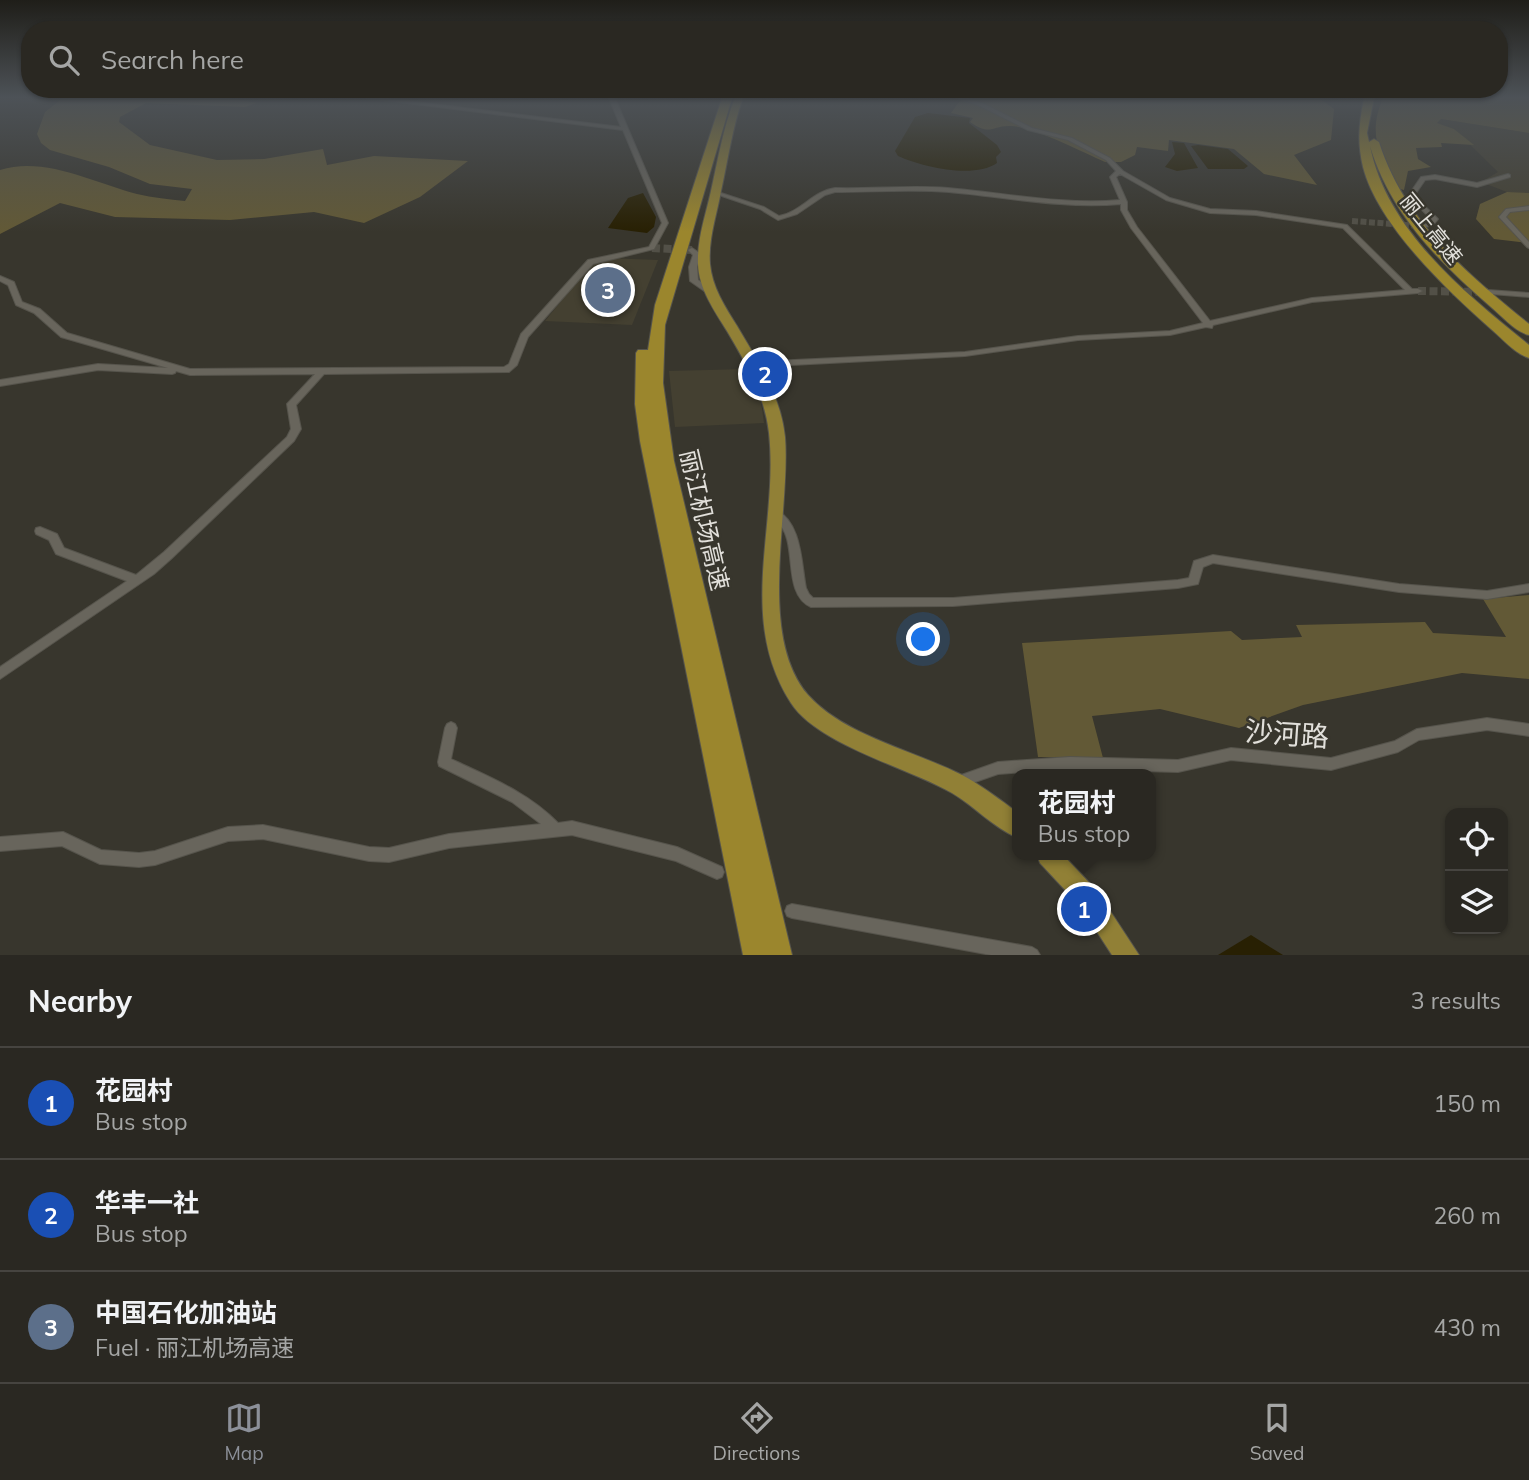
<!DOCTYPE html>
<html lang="en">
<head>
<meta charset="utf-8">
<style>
	body { margin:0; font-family:Mulish,"Noto Sans SC",sans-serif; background:#36342f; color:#f1f3f6 }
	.controls { position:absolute; right:21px; bottom:21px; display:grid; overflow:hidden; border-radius:14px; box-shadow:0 2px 5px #0004 }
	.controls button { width:63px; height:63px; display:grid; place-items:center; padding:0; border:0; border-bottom:2px solid #464440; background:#2a2822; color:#f1f3f6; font:35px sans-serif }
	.you { position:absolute; left:924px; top:640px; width:24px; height:24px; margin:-18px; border:5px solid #fff; border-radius:50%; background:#1a73e8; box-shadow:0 0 0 10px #1a73e833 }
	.badge { display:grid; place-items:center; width:46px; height:46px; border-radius:50%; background:#8c9099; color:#fff; font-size:23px; font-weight:700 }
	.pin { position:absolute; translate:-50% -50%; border:4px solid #fff; box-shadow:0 2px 7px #0006 }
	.popup { position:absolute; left:1012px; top:769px; width:144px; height:91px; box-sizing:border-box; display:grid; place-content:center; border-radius:14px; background:#2a2822; filter:drop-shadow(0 2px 5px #0005); font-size:23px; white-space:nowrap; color:#a5a6a5 }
	.popup b { font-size:26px; color:#f1f3f6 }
	.popup::after { content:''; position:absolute; left:50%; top:100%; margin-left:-14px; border:14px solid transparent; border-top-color:#2a2822 }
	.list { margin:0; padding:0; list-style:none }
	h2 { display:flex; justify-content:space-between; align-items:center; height:91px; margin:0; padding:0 28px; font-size:30px }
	h2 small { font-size:23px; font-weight:400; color:#a5a6a5 }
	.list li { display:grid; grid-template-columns:46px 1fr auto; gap:21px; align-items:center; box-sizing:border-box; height:112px; padding:0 28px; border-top:2px solid #464440 }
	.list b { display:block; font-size:26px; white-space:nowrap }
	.list p { margin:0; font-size:23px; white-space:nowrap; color:#a5a6a5 }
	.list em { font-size:23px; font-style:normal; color:#a5a6a5 }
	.icon { flex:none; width:38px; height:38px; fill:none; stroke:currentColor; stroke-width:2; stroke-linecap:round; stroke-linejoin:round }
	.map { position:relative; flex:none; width:1529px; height:955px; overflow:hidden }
	.search { position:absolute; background:#2a2822; box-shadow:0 2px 5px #0004; left:21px; right:21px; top:21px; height:77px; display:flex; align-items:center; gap:18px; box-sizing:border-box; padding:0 24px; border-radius:28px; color:#a5a6a5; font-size:26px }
	.sheet { height:427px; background:#2a2822 }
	nav { display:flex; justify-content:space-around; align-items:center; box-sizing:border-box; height:98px; border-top:2px solid #464440; background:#2a2822; font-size:19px; color:#a5a6a5 }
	nav a { display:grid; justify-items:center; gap:4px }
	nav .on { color:#8c9099 }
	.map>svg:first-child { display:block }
	.built { fill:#444031 }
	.green { fill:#625936 }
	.water { fill:#282003 }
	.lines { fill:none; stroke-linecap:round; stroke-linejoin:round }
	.minor-tunnel-far1 { stroke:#525047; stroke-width:6; stroke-dasharray:6 2.5; stroke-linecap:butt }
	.minor-tunnel { stroke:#525047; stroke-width:8; stroke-dasharray:8 3.5; stroke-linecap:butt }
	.minor-casing { stroke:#56544c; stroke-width:2 }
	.trunk-casing { stroke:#56544c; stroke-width:2 }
	.motorway-casing { stroke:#56544c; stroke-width:2 }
	.minor { fill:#68655c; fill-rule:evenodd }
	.trunk { fill:#918036; fill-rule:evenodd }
	.motorway { fill:#9b862d; fill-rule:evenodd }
	.labels { text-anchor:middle; stroke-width:5; stroke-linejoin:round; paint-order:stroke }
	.far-street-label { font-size:21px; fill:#e2e0db; stroke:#38362d }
	.street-label { font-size:24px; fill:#e2e0db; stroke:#38362d }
	.near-street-label { font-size:28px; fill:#e2e0db; stroke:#38362d }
</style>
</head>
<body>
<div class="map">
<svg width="1529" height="955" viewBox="0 0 1529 955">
	<rect width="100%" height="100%" fill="#38362d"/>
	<g class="built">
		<polygon points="1441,119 1529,133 1529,193 1507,192 1481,182 1498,172 1454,129 1436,123"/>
		<polygon points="606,258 658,260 632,325 545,321 593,262"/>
		<polygon points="747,369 760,395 764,423 675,427 669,371"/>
	</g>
	<g class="green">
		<path d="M63,98H226L257,103L245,107L146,103L120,117L119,122L150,145L217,160L264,159L323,149L327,165L374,156L468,161L420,197L364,223L314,212L230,220L115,217L60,203L0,234V170C45,156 94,183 137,194C153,198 169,199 185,201L192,189L150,184L109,167L50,150L41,143L37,134L45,112Z"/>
		<path d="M964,98H1319L1334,109L1331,140L1294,155L1317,185L1264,174L1234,149L1169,140L1168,151L1137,147L1135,155L1121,162H1105C1082,152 1035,127 1011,126C991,125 992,137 970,122L973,118L951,113L959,102L968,100Z"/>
		<path d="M1383,98H1529V133L1441,119L1437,123L1454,129L1474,145L1441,143L1442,147L1416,148L1418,159L1431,167L1408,171L1404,190L1396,188C1380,155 1367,135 1383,98Z"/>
		<polygon points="1507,192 1529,193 1529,243 1494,239 1476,219 1480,204"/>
		<polygon points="1529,595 1529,679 1462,673 1303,705 1239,728 1160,709 1092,716 1103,758 1038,757 1022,643 1231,631 1242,640 1302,637 1296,625 1425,622 1433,633 1506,637 1483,599"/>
	</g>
	<g class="water">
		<path d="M928,113L970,118L969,123L997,145L1001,152L996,157L997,163C974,179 922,167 898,156L895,151L915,117Z"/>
		<polygon points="1172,142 1184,143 1198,168 1177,171 1165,167 1175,154"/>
		<polygon points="1198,145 1228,149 1248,166 1244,169 1208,169 1191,146"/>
		<polygon points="643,193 656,217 654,227 647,233 608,228 628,198"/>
		<polygon points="1251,935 1283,955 1218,955"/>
	</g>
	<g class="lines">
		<polyline class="minor-tunnel-far1" points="1352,221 1421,226"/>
		<g class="minor-tunnel">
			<polyline points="652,248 692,250"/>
			<polyline points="1418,291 1488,292"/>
		</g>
		<defs>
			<g id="minor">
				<polygon points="366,98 384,98 621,127 609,98 615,98 668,223 654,249 593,264 528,337 517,365 509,372 324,374 296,405 301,429 294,441 172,558 154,574 0,679 0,667 127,581 56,554 49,540 36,534 35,531 36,528 40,527 57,534 64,548 136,575 164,552 287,437 291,429 287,404 315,374 190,375 176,371 175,373 172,374 98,370 0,386 0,380 98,364 168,368 61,337 34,313 16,305 8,285 0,281 0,276 14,282 22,302 40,309 67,333 190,369 504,367 509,364 521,334 588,260 649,247 662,223 623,130"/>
				<path d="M957,98H966L982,103L1032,128L1072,138L1110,158L1123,171L1170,198L1210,209L1256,211L1347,225L1412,289H1418L1422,291L1418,293L1312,302L1213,325L1212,328L1206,327L1170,335L1078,340L965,356L750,367L749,365L750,363L753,362L965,352L1078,336L1170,331L1203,323L1131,228L1121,210V204C1062,209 1006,197 949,192C911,189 873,192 835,192L825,195L797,214L778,220L760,209L713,193L718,192L764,207L779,216C801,212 813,191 835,188C873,189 911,185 948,188C1006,193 1062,205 1120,200L1110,177L1116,171L1106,160L1068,140L1028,130L978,105ZM1120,174L1166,200L1210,213L1256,215L1343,228L1405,290L1312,298L1210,321L1137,227L1127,210V202L1116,177Z"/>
				<polygon points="1508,174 1510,175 1510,177 1477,187 1435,179 1425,180 1414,196 1438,219 1433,225 1422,228 1419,226 1429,222 1431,219 1408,196 1421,177 1435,175 1477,183"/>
				<polygon points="1529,206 1529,210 1510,212 1506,217 1529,242 1529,248 1527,247 1499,217 1506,209"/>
				<polygon points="692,248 701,254 697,267 698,280 713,289 713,293 707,293 690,281 689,267 693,255 688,250"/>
				<polygon points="1488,290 1529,293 1529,297 1491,294 1487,292"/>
				<path d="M775,509C802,523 801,561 806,588L809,594L813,598H953L1178,580L1189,578L1194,561L1213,555L1399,584L1487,591L1529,584V592L1487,599L1399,592L1213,563L1203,567L1198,584L1178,588L953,606L811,607C786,596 794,558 786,536C783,526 776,521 770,513L771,510Z"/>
				<polygon points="1487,718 1529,724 1529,736 1487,730 1419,740 1398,752 1331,770 1231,760 1178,772 1070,769 998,774 955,789 950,787 948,783 950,779 998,762 1070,757 1178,760 1231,748 1331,758 1395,741 1417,729"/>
				<path d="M451,722L455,724L457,728L451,759C489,777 528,792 558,823L572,821L677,847L722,867L724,872L722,877L717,879L676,861L572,835L449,848L389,862L369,861L263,839L228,841L155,865L139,867L100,864L62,846L0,851V837L63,832L101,850L139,853L155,851L228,827L263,825L369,847L389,848L449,834L541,824L512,802L439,766L438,762L445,728L447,724Z"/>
				<polygon points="792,904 1032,947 1037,950 1040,955 991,955 792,918 787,916 785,911 787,906"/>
			</g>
			<g id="trunk">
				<path d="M735,98H743C732,128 728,160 721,191C717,214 708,239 710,264C712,287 725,307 737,326C757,360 781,396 785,437C791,510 756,635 808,695C843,735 915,751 962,775C979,784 995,796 1010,807L1018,813V838C994,828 974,806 952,793C909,768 818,745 791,703C736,617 779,526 769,433C765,396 746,363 727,331C714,310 699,289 698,264C697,239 706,214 711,191C718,160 723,128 735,98Z"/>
				<polygon points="1037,855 1063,855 1097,891 1139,955 1112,955 1081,907 1040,863"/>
			</g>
			<g id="motorway">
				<polygon points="722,98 732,98 665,325 663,383 674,461 792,955 743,955 640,441 635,404 636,353 638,350 648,350 655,305"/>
				<path d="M1364,98H1374L1367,133L1369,142L1374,139L1379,142C1404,221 1466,273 1529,324V335C1515,332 1502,316 1491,307C1439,262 1390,213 1370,146C1387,231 1465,293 1529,345V358C1515,354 1502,338 1491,329C1447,290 1378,225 1363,167C1357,142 1359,123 1364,98Z"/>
			</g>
		</defs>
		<use href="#minor" class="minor-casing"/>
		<use href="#trunk" class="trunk-casing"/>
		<use href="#motorway" class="motorway-casing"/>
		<use href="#minor" class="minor"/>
		<use href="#trunk" class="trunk"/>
		<use href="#motorway" class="motorway"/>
	</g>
	<linearGradient id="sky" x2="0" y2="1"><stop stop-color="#1f1e19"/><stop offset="0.42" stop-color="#4d5257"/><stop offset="1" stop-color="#4d5257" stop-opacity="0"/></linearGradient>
	<rect width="1529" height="232" fill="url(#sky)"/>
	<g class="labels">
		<g class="far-street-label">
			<text transform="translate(1431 229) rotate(51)" y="7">丽上高速</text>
		</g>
		<g class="street-label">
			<text transform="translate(704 520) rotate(77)" y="8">丽江机场高速</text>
		</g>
		<g class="near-street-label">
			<text transform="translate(1287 734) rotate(4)" y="10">沙河路</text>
		</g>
	</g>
</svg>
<div class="controls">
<button><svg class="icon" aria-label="locate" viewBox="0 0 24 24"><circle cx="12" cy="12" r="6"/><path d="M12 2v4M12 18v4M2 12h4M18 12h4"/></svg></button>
<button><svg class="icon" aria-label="layers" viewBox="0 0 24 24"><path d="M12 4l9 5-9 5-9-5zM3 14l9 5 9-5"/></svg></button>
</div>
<div class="you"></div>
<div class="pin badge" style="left:1084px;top:909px;background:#1a4fb4">1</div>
<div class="popup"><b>花园村</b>Bus stop</div>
<div class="pin badge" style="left:765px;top:374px;background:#1a4fb4">2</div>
<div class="pin badge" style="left:608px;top:290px;background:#5c6f8a">3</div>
<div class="search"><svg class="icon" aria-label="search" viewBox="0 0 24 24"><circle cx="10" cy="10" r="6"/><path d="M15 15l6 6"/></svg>Search here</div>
</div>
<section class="sheet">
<h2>Nearby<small>3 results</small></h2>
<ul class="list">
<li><span class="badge" style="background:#1a4fb4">1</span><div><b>花园村</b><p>Bus stop</p></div><em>150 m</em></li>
<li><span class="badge" style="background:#1a4fb4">2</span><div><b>华丰一社</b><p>Bus stop</p></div><em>260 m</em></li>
<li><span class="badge" style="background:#5c6f8a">3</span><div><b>中国石化加油站</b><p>Fuel · 丽江机场高速</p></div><em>430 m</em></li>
</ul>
</section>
<nav>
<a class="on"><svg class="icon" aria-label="map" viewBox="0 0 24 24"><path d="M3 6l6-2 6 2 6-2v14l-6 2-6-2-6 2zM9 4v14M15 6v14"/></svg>Map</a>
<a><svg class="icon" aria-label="directions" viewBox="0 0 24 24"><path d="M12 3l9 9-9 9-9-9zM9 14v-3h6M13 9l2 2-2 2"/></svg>Directions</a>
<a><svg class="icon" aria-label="saved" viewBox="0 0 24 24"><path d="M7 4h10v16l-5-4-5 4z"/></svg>Saved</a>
</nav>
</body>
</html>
